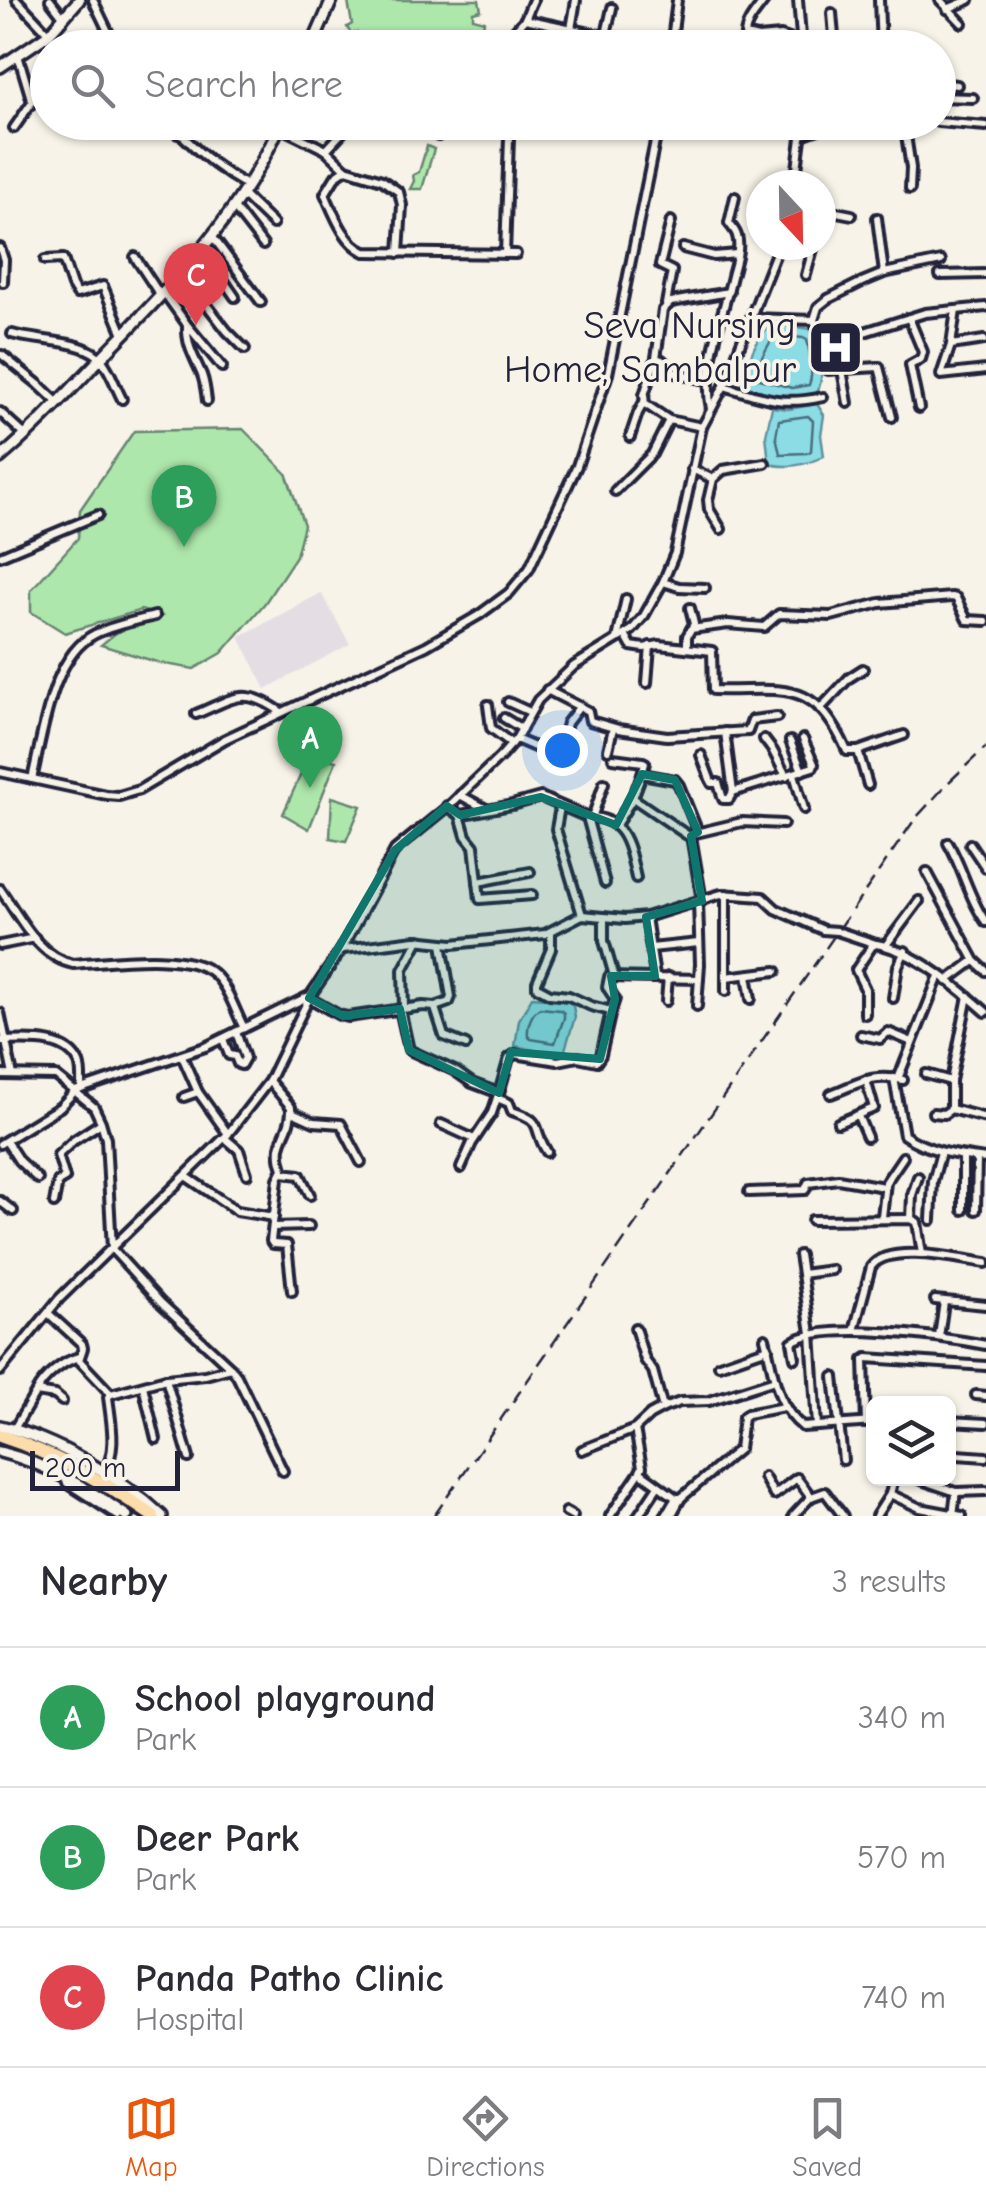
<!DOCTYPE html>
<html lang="en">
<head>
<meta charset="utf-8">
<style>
	body { margin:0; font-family:"Comic Neue",sans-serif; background:#f7f7f7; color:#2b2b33 }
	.controls { position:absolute; right:30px; bottom:30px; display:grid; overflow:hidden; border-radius:15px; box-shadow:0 2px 8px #0004 }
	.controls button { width:90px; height:90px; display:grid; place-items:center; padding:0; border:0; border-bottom:2px solid #e1e1e2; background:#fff; color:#2b2b33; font:50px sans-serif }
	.compass { position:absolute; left:746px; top:170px; width:90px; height:90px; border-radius:50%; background:#fff; box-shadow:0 2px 8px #0004; rotate:158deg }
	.scale { position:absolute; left:30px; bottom:25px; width:150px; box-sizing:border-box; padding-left:10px; border:5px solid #22223b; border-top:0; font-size:28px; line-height:35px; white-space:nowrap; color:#22223b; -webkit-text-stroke:8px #f7f3e8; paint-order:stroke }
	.you { position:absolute; left:562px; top:750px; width:35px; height:35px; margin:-25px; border:8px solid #fff; border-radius:50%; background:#1a73e8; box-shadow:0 0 0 15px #1a73e833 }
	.badge { display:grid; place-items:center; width:65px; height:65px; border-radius:50%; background:#ea580c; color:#fff; font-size:32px; font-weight:700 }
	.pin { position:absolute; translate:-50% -82px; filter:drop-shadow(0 2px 5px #0008) }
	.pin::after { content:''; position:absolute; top:52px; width:35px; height:30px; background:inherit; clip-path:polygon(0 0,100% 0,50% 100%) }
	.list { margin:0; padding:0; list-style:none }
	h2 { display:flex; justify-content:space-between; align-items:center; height:130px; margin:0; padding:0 40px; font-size:42px }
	h2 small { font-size:32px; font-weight:400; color:#7c7c81 }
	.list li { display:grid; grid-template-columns:65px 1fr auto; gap:30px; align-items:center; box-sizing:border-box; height:140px; padding:0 40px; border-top:2px solid #e1e1e2 }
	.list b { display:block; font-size:38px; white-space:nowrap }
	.list p { margin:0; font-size:32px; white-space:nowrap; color:#7c7c81 }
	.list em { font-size:32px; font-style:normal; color:#7c7c81 }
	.icon { flex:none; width:55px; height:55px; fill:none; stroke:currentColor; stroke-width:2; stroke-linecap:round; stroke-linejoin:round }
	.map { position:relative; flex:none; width:986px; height:1516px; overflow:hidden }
	.search { position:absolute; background:#fff; box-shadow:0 2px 8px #0004; left:30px; right:30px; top:30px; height:110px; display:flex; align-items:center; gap:25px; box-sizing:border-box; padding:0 35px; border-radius:55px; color:#7c7c81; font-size:38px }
	.sheet { height:550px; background:#fff }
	nav { display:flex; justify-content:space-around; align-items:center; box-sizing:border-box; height:140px; border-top:2px solid #e1e1e2; background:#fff; font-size:28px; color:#7c7c81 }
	nav a { display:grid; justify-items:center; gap:5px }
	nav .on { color:#ea580c }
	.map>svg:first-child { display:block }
	.built { fill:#e5dde4 }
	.green { fill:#aee7ab; stroke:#688473; stroke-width:2.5 }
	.water { fill:#8bdce4; stroke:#6192a0; stroke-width:2.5 }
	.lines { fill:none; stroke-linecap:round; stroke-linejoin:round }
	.shore { stroke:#4c6c7f; stroke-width:2.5 }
	.street-casing { stroke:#22223b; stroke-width:14 }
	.secondary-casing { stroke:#22223b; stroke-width:16 }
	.highway-casing { stroke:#22223b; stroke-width:20 }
	.street { stroke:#f7f3e8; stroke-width:6 }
	.secondary { stroke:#f7f3e8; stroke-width:9 }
	.highway { stroke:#fddcac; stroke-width:12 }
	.rail { stroke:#22223b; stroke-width:2.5; stroke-dasharray:15 8; stroke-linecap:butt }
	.marked { fill:#0f766e; fill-opacity:0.2; stroke:#0f766e; stroke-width:8; stroke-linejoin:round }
	.labels { text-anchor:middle; stroke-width:8; stroke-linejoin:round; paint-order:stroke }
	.poi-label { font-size:38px; fill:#22223b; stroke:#f7f3e8; text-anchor:end }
</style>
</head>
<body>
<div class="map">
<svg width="986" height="1516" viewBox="0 0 986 1516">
	<rect width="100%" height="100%" fill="#f7f3e8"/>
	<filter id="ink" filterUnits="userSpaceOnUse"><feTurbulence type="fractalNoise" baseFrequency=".01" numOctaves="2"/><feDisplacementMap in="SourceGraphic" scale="20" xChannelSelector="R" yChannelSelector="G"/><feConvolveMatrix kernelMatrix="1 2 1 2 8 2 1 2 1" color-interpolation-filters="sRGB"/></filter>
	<g filter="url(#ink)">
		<polygon class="built" points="321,593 350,644 266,689 239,637"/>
		<g class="green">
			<polygon points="342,0 479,0 481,10 473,12 473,18 484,21 482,34 470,33 468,40 474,44 472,47 366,47 357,32 351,34 347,27 352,24 348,2"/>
			<polygon points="427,146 434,149 422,189 410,189 414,181 413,175 419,172"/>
			<polygon points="243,429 286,473 304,525 296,556 265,603 222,653 194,669 160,663 101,645 117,632 161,616 141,610 65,633 31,612 31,590 78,538 80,510 134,431"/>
			<polygon points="310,754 336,761 309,829 283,814"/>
			<polygon points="332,797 361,806 346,841 330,838"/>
		</g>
		<g class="water">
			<path d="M774,324L811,329L816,332C820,352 826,377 816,395L791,398L742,386C747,365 755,334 774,324Z"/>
			<path d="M817,404L824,415L821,435L824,456C809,464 785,470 769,463L766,435L772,407L789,409Z"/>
			<polygon points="532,997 572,1000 575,1017 563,1056 515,1046 519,1020"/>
		</g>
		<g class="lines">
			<g class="shore">
				<path d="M774,335L803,338L807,340C810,354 814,372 809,385L792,388L756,378L762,357Z"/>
				<polygon points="808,416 813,421 811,451 807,453 780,454 776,436 779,420"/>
				<path d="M540,1008L560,1010L564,1013V1018L555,1043L531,1039L528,1036C527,1026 531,1013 540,1008Z"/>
			</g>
			<defs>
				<g id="street">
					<polyline points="17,0 49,34"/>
					<polyline points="50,0 64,18"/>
					<polyline points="93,0 116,48"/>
					<polyline points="576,0 571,29 576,48"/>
					<path d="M765,0C757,11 746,22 745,35L758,38L781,36L801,43"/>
					<polyline points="798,0 802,48"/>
					<polyline points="879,0 881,48"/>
					<polyline points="940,0 962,23"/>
					<polyline points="947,9 969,0"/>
					<polyline points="832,13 835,48"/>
					<polyline points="525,19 605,36"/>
					<polyline points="499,48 525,19 533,0"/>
					<polyline points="549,48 553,25"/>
					<polyline points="603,48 612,8"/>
					<polyline points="671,48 677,0"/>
					<polyline points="938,83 957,85"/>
					<polyline points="938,97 973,98"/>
					<polyline points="137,122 138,126"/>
					<path d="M172,122L178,134L182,135C203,157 222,172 248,186"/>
					<polyline points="619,122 632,127"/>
					<polyline points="904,122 911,168 910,189"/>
					<polyline points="938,122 986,126"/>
					<polyline points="279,127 326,150 346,169 382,180 399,192 402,205 399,253"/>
					<polyline points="14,128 32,102 18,55"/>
					<polyline points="802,135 838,122"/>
					<polyline points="438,136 445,122"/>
					<polyline points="326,150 352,122"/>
					<path d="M346,169L336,176L325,194C334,214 344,243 365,252L516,254"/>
					<polyline points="795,185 803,122"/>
					<polyline points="243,195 273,224"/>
					<polyline points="235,209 263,245"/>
					<polyline points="821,209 852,215"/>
					<polyline points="877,218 884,273"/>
					<polyline points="212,236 261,302"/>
					<polyline points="0,248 4,260 3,282"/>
					<polyline points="683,248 714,256 737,254"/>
					<polyline points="202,249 235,297"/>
					<polyline points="505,254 509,138"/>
					<polyline points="135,257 160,295"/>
					<polyline points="45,260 63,259 72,286 77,294 103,286 123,334"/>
					<polyline points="182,273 227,331 245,349"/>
					<polyline points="806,275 814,245"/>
					<polyline points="940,275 986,274"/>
					<polyline points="163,291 188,326 222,367"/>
					<polyline points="666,304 672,271 660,265 671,221"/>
					<polyline points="956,310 951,345 941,375 986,370"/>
					<polyline points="751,318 814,320"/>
					<polyline points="909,318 923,352 921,359 910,365 919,408"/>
					<path d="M187,326C186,346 195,358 202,375C205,383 206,392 207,401"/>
					<path d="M12,334C36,341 80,340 98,356C109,366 115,386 122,399"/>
					<polyline points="823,345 925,313 986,307"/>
					<polyline points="951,345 984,340"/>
					<polyline points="2,355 38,384 58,403"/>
					<polyline points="656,358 662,360 675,373 709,381"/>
					<polyline points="842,370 848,403"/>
					<path d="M724,386C763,398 782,406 823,397"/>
					<path d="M711,409C702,370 723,315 732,276C735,264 741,248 737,236C736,231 732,227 729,223L735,197"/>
					<polyline points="0,412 25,435"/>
					<polyline points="892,417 879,367 828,370 824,349 814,320 818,307 828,299 862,282 884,273 941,261"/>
					<polyline points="702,427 669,420 645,404 644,395 656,358 663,310 671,302 729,292"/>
					<polyline points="630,437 638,413 644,402"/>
					<polyline points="692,469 713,479"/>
					<polyline points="615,491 652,454 669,420"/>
					<polyline points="721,529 709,509 708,500 713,479 723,470 765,463"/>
					<polyline points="0,556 98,515"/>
					<polyline points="663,582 679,587 705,588"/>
					<polyline points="691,629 728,624 764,627 779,614 831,616 880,603 952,597 956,598 967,620 986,621"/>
					<path d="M625,635L631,646L644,648L659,645L712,651L713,690C782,692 813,675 847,751H858L868,785"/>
					<polyline points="617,639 626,599"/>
					<polyline points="687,648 687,636 694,624 690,608"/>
					<polyline points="647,683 650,646"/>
					<polyline points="547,690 588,711 590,721 618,729 667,736 748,731 752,720 777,717"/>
					<polyline points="508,702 530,712"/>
					<polyline points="488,705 491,728 512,744"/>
					<polyline points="820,709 849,678 863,669"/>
					<path d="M196,714C235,698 243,686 281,712"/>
					<polyline points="504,718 522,729"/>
					<polyline points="725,732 733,792 813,767 814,764 803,739"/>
					<polyline points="516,739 539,749"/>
					<polyline points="764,739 773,751 786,776"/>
					<polyline points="790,741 802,771"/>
					<polyline points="562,742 567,723 580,706"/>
					<polyline points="608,750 613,728"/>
					<polyline points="858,751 904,735"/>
					<polyline points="701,755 710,779 712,783 718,783 723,799 729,799 733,792"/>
					<polyline points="613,758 643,762 645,763 642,774 675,780 679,785 698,832"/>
					<polyline points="0,772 106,795 119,796 139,790 225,739 426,646 479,615 509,593 529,569 577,466 608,374 659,122"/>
					<polyline points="794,774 804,809"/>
					<path d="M32,779C43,735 51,656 95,634C114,625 135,621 155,616"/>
					<polyline points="460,795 486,809"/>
					<polyline points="633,798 687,835 691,836 702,901"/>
					<path d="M447,806L460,815L512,805L541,797L587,817C625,816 629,847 636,878"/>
					<polyline points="560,807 556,829 582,915"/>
					<polyline points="460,815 466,836 474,846 480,899 532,895"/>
					<polyline points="593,815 604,783"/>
					<polyline points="587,817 605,883"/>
					<polyline points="616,825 633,798 642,774"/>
					<polyline points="696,833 742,822 783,824"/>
					<path d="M948,843C963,868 969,899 986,922"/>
					<polyline points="970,844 986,868"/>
					<polyline points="927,872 975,961 986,971"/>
					<polyline points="478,882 530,872"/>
					<path d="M0,889C20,917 38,957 73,964C108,962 186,950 213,973C228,986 235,1011 244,1028"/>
					<polyline points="726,894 726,991"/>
					<polyline points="604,917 604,941 614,976"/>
					<polyline points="646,917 655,976"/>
					<polyline points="0,945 35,938"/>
					<polyline points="886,945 919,901"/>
					<polyline points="651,948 699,943"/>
					<polyline points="343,949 415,940 453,944 545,934 582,915 625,919 646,917 721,894 763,897 776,909 823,930 837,931 876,944"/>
					<polyline points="747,975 751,999"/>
					<polyline points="726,977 776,971"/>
					<polyline points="947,981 974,961"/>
					<polyline points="309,998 339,1015 348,1017 423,1006 435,1007 449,1002 451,997 442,944"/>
					<polyline points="893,998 898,966 905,951"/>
					<polyline points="666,1001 668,977"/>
					<polyline points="697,1006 700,964 698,902"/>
					<polyline points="404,1008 403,970 419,940"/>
					<polyline points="435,1008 444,1036 466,1045"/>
					<path d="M400,1009L409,1050L455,1071L472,1083L499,1093L497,1098L509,1103L512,1111C546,1122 531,1127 547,1152"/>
					<polyline points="611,1011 615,999 607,987 609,977 699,979"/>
					<polyline points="0,1013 13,1075"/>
					<path d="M865,1014V989L856,970L872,946L876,944C913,950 958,987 986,1012"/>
					<polyline points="861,1035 880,1039 888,1032 912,1042"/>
					<polyline points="223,1039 229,1055 235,1056 238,1064 241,1065 245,1058 236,1032"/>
					<path d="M0,1041C24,1041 66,1035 79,1063C82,1070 81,1080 81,1089"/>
					<polyline points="182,1056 198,1092 228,1134"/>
					<polyline points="926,1074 951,1081"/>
					<polyline points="0,1075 56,1076 94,1107 101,1122 106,1139 112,1249 161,1303 231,1368 237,1376 283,1471"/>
					<path d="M894,1078L904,1135C929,1152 957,1155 986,1159"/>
					<polyline points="898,1079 939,976"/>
					<path d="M269,1081L291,1107C292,1135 272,1139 283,1169L278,1179L271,1241L273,1244L287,1245L292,1291"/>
					<polyline points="499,1093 509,1058 515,1054 558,1061 578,1057 597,1061 601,1055 611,1011 591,1006 569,996 550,994 537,987 537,982 551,949 551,932"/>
					<path d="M831,1094C860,1083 871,1073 903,1080"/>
					<polyline points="184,1097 198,1092"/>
					<polyline points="951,1109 951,1081 968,996"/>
					<polyline points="292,1112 314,1122 341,1124 361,1162"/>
					<polyline points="933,1113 944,1114 951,1109 986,1118"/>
					<polyline points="858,1116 867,1137"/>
					<polyline points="838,1123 874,1108 866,1080"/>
					<polyline points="441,1124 474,1139"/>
					<polyline points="225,1138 239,1150 247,1174"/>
					<polyline points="6,1141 19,1161 38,1179"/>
					<polyline points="0,1144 60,1107 75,1091 205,1047 307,997"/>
					<polyline points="963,1157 963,1210"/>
					<polyline points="461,1168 472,1143 492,1113 497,1098"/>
					<polyline points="282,1173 300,1175 310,1195"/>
					<polyline points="187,1177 237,1211 274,1217"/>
					<polyline points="749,1192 805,1190 808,1183 838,1179 884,1187"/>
					<polyline points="0,1201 13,1211"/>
					<polyline points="54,1203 58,1182 65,1178 58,1155 73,1141 101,1123"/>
					<polyline points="976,1210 977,1158"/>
					<polyline points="882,1217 886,1182 903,1157"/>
					<polyline points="911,1219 912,1195 918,1177"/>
					<polyline points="812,1220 911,1219 917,1222 922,1254"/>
					<polyline points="931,1220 933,1181 941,1152"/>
					<polyline points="273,1227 309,1226"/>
					<polyline points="799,1255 802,1274"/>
					<polyline points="935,1300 986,1305"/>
					<path d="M48,1313L82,1344L83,1348L79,1360L111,1394L108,1397C111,1422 118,1450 104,1472"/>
					<polyline points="635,1328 645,1360 653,1371 663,1408"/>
					<path d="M854,1331L871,1267C888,1242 959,1259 986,1263"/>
					<polyline points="939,1337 944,1302"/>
					<path d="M765,1338C773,1369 775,1406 803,1427L874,1422"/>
					<path d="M795,1358L792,1342C826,1320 944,1337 986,1345"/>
					<polyline points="719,1365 768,1348"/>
					<polyline points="0,1371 59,1299 228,1134 269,1081 310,996 342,949 395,850 450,805 501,756 516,739 538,700 574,666 632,630 644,616 663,582 675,553 702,427 724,386 779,245"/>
					<polyline points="834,1377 843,1460"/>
					<polyline points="166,1379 189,1458"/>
					<polyline points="143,1386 156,1439"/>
					<path d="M36,1392C44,1377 63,1361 79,1357"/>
					<polyline points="111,1394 166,1379 205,1375 231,1368"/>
					<polyline points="976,1395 986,1396"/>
					<polyline points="948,1421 986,1423"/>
					<polyline points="866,1423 864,1360 867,1358 986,1366"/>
					<polyline points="817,1426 811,1333 802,1274 832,1270"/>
					<polyline points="14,1429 36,1392 55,1395 62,1401"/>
					<polyline points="635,1429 642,1467 640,1472 676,1498"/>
					<polyline points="582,1450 635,1429 650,1415 663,1408 680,1402 709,1401 775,1380"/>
					<polyline points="957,1455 986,1457"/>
					<polyline points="764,1477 774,1495 797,1478 811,1497"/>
					<polyline points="915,1478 956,1492 986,1491"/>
					<polyline points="877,1479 877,1478"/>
					<polyline points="67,1483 118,1516"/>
					<polyline points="890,1494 920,1508 962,1516"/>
					<polyline points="566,1512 573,1516"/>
					<polyline points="953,1515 956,1492"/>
					<polyline points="610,1516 640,1472"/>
					<polyline points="638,1516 658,1486"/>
					<polyline points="665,1516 676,1498 681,1498 739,1449 743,1417 747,1414 784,1407"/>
					<polyline points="671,1516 681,1498"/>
					<polyline points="793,1516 811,1497 825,1492 843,1516"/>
					<polyline points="876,1516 890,1494 894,1478"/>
				</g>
				<g id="secondary">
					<polyline points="311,48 332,0"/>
					<polyline points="0,67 49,34 79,0"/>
					<path d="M0,458C38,426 70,390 104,355C172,284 243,214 281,122"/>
					<path d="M0,1426C56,1439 120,1477 162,1516"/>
					<path d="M0,1452C47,1464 87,1488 127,1516"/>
				</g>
				<path id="highway" d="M0,1436C56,1454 105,1483 153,1516"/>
			</defs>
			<use href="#street" class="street-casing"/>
			<use href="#secondary" class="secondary-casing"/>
			<use href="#highway" class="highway-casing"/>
			<use href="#street" class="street"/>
			<use href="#secondary" class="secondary"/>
			<use href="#highway" class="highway"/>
			<polyline class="rail" points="434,1516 915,819 949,782 986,747"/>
		</g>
	</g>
	<path class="marked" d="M642,774L675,780L698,832L691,836L702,901L646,917L655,976H611L615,999L600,1059L511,1052L499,1093L409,1050L400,1009L343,1016L309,998L395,850L447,806L460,815L541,797L616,825Z"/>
	<defs>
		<symbol id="hospital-square" viewBox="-11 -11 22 22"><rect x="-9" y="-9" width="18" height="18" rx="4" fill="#22223b" stroke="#f7f3e8"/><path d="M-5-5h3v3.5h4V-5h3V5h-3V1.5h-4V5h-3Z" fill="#fff"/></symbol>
	</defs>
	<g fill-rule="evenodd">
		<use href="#hospital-square" x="804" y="316" width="63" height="63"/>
	</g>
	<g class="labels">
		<g class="poi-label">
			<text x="796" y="338">Seva Nursing<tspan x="796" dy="44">Home, Sambalpur</tspan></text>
		</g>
	</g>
</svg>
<div class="controls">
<button><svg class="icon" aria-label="layers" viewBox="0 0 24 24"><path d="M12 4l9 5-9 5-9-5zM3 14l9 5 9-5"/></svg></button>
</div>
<svg class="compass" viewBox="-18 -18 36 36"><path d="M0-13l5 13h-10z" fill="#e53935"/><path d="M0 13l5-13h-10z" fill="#7c7c81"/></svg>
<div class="scale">200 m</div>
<div class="you"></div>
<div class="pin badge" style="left:310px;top:788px;background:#2e9e5b">A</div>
<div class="pin badge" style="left:184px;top:547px;background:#2e9e5b">B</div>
<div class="pin badge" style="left:196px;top:325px;background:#e0444e">C</div>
<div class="search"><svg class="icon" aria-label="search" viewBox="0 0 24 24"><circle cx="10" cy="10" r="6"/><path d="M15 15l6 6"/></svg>Search here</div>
</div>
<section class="sheet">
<h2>Nearby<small>3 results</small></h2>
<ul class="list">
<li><span class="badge" style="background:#2e9e5b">A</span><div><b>School playground</b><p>Park</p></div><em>340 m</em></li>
<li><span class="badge" style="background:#2e9e5b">B</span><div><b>Deer Park</b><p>Park</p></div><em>570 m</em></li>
<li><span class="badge" style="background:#e0444e">C</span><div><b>Panda Patho Clinic</b><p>Hospital</p></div><em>740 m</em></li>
</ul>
</section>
<nav>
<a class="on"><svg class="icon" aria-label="map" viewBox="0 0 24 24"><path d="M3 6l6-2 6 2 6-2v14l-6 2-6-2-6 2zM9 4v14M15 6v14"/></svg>Map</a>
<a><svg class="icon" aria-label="directions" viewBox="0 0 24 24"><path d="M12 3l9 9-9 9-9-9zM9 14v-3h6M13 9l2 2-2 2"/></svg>Directions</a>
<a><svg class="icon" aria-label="saved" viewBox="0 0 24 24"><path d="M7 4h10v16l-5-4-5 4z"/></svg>Saved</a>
</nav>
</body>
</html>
